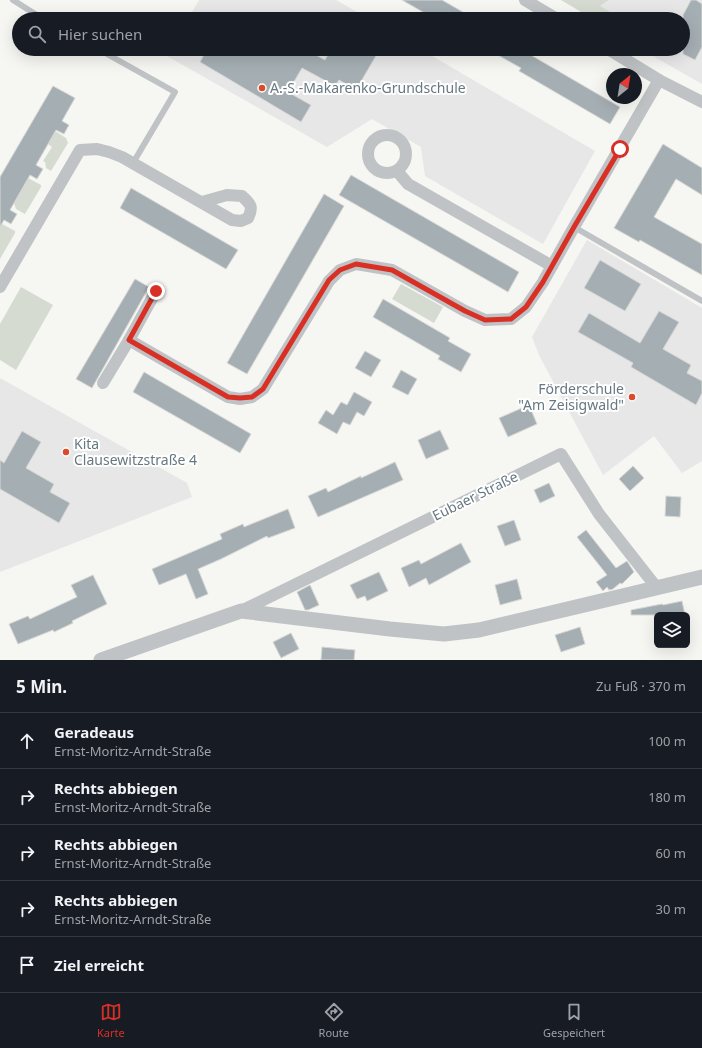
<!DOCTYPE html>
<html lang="de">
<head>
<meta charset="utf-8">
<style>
	body { margin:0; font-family:"Noto Sans",sans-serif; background:#242831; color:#f1f3f6 }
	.controls { position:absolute; right:12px; bottom:12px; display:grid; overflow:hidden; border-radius:6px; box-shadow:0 4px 16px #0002 }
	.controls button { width:36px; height:36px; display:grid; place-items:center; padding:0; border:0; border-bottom:1px solid #363941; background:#171b24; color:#f1f3f6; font:20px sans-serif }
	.compass { position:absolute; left:606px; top:68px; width:36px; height:36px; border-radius:50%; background:#171b24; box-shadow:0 4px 16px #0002; rotate:30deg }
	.stop { position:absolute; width:12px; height:12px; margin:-9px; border:3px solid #d93025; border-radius:50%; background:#fff }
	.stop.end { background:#d93025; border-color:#fff; box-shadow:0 1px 4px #0008 }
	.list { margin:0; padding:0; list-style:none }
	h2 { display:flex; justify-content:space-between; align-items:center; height:52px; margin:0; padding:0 16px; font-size:17px }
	h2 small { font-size:13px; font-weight:400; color:#9ea1a6 }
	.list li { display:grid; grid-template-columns:26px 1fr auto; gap:12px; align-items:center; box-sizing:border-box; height:56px; padding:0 16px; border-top:1px solid #363941 }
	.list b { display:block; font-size:15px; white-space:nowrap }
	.list p { margin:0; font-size:13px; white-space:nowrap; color:#9ea1a6 }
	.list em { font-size:13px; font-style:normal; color:#9ea1a6 }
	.icon { flex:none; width:22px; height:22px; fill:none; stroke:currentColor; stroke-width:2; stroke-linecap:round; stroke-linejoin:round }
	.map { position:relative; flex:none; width:702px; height:660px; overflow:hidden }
	.search { position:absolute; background:#171b24; box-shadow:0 4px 16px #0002; left:12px; right:12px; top:12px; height:44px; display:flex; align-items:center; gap:10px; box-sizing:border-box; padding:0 14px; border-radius:22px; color:#9ea1a6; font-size:15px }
	.sheet { height:332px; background:#171b24 }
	nav { display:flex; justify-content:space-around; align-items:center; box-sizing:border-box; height:56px; border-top:1px solid #363941; background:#171b24; font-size:11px; color:#9ea1a6 }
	nav a { display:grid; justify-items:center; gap:2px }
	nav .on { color:#d93025 }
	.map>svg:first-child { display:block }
	.built { fill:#e6e7e6 }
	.green { fill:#d6dbd2 }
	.building { fill:#a5afb3; stroke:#d7d7d5 }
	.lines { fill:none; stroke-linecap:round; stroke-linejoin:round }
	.service { stroke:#bfc3c6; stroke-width:6 }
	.minor { stroke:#bfc3c6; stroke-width:12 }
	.tertiary { stroke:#bfc3c6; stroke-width:15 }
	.route { stroke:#d93025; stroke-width:5 }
	.poi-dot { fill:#dc4a2c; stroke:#fff; stroke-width:1.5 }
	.labels { text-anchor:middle; stroke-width:4; stroke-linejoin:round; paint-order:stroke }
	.poi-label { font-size:14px; fill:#667882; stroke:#fff; text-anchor:start }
	.street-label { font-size:14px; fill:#667882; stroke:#fff }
</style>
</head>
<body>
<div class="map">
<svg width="702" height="660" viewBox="0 0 702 660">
	<rect width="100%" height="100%" fill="#f6f6f2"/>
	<g class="built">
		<polygon points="199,0 336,0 369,19 188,19"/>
		<polygon points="609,0 702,0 702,84 658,59 643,49 683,49 683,19 592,19 600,6"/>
		<polygon points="171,49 420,49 595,151 543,244 425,176 421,147 372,119 327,147 167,56"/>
		<polygon points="587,240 702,308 702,461 682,473 654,436 603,475 540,357 532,337"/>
		<polygon points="0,378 187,483 192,497 0,572"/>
	</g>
	<g class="green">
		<polygon points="561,0 609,0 600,6 622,19 593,19"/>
		<polygon points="55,131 66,138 68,143 51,171 46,168 45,162 43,161 52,147 48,144"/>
		<polygon points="28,178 41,185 41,187 25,214 16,209 14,203"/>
		<polygon points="2,224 15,231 15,233 0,259 0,227"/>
		<polygon points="401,284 443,307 434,323 392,299"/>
		<polygon points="21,287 53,305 16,370 0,360 0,324"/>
	</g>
	<g class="building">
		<polygon points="402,0 442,0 475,19 435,19"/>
		<polygon points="691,0 696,0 702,4 702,47 695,60 683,54 683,15"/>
		<polygon points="207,49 305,49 325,60 331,49 380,49 356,90 339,80 335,86 302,68 288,92 311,105 301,122 200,62"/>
		<polygon points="487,49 532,49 529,54 620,107 610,124 519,71 521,68"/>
		<polygon points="53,86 75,98 62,121 69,125 64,134 56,130 36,165 43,169 37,179 30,175 10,210 17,214 11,224 4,220 0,227 0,177"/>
		<polygon points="663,144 702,168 702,195 676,179 654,217 702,244 702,275 640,240 639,242 614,228"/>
		<polygon points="351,175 519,272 508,292 339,195"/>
		<polygon points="131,188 238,250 226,269 120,208"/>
		<polygon points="324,194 344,206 247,374 227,363"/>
		<polygon points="600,260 641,284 625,311 584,288"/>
		<polygon points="135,279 149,287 92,388 76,379"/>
		<polygon points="383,299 450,338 448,341 471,354 461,372 438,359 440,356 373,317"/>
		<polygon points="659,311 679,322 663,349 691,365 687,373 702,381 702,393 696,405 631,367 633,363 578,332 589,313 640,343"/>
		<polygon points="365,351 381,360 371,377 355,368"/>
		<polygon points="401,370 417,379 408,395 392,387"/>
		<polygon points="144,372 251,434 240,453 133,392"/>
		<polygon points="354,392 372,402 364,416 357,412 350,425 343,422 337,434 318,423 326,410 333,415 341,402 347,405"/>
		<polygon points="529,405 537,424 508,437 499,418"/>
		<polygon points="440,430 449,449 426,459 418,440"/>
		<polygon points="22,431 41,442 26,468 54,484 50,492 70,503 59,523 0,489 0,460 4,463"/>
		<polygon points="395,462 403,480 318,517 308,496 326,488 328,492 361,476 361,478"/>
		<polygon points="633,466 644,478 630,491 619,479"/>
		<polygon points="549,483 555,496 540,503 534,490"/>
		<polygon points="666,496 681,497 680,517 665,516"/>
		<polygon points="288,509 295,528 268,538 267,536 221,559 198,569 208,594 196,599 186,574 159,585 152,569 222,539 220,534 243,524 244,527"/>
		<polygon points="514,520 521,540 505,546 497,526"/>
		<polygon points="586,530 616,568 627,561 634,572 622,584 620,583 613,589 609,590 607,587 603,591 596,582 607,575 577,537"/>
		<polygon points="461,543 471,562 429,585 426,578 409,587 401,568 419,560 421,564"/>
		<polygon points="379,572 388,591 367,601 365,596 357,599 350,585"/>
		<polygon points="93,575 107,604 72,621 73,623 54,632 53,630 18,644 9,624 28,616 30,619 77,597 71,585"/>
		<polygon points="517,579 522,599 500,605 495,585"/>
		<polygon points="310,585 319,605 308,610 305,610 297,592"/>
		<polygon points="682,601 685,615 631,615 631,610 662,604 663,605"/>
		<polygon points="580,627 585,644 561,652 555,635"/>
		<polygon points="291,633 299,649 281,658 273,642"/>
		<polygon points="322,647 355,650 354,660 321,660"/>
	</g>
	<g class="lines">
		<g class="service">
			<polyline points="13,0 43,19"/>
			<polyline points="98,49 175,92 133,163"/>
			<polyline points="574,227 702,301"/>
		</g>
		<g class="minor">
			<polyline points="525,0 557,19"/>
			<polyline points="608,49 659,80 702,102"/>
			<circle cx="387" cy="154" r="19"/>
			<polyline points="397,171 408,184 552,266"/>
			<path d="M0,287L80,150L97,149L109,152L122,157L232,220L241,221L248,218C254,206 250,204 242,196L227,195L202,202"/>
			<polyline points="129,340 228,397 240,399 252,397 263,389 329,281 340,270 356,264 392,270 465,311 485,320 511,319 526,307 543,282 574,227 659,80"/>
			<polyline points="103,383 129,340 156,291"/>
			<polyline points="241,611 561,454 599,514 657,588"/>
		</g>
		<polyline class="tertiary" points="101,660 241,611 390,629 444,634 479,630 702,577"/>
	</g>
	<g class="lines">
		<polyline class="route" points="156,291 129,340 228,397 240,398 252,397 263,389 329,280 340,270 356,264 392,270 465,311 485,320 511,319 526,307 543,282 574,227 620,149"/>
	</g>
	<g class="poi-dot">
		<circle cx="262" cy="88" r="4"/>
		<circle cx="632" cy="397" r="4"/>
		<circle cx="66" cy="452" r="4"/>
	</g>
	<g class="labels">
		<g class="poi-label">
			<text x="270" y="93">A.-S.-Makarenko-Grundschule</text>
			<text x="624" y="394" text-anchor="end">Förderschule<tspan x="624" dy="16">"Am Zeisigwald"</tspan></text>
			<text x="74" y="449">Kita<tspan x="74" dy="16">Clausewitzstraße 4</tspan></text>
		</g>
		<g class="street-label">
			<text transform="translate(475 496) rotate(-26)" y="5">Eubaer Straße</text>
		</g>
	</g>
</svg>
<div class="controls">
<button><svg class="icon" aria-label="layers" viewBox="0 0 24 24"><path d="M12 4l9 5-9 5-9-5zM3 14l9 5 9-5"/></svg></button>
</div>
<svg class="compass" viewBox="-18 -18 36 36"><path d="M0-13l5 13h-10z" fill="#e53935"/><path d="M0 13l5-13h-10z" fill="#9ea1a6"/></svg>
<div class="stop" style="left:620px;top:149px"></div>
<div class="stop end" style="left:156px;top:291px"></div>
<div class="search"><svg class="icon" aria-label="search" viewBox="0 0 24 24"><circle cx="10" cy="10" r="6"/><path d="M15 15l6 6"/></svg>Hier suchen</div>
</div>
<section class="sheet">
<h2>5 Min.<small>Zu Fuß · 370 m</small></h2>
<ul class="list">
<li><svg class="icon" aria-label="ahead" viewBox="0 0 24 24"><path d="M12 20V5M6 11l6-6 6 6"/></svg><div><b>Geradeaus</b><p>Ernst-Moritz-Arndt-Straße</p></div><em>100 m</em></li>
<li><svg class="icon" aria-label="right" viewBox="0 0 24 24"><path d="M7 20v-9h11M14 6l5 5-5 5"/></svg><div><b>Rechts abbiegen</b><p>Ernst-Moritz-Arndt-Straße</p></div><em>180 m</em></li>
<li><svg class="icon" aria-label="right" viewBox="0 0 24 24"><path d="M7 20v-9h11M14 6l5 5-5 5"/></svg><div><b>Rechts abbiegen</b><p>Ernst-Moritz-Arndt-Straße</p></div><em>60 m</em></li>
<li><svg class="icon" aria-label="right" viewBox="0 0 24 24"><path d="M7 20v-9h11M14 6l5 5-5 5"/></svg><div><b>Rechts abbiegen</b><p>Ernst-Moritz-Arndt-Straße</p></div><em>30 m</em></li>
<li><svg class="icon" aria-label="arrive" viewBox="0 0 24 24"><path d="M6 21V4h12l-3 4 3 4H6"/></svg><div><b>Ziel erreicht</b></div></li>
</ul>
</section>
<nav>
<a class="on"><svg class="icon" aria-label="map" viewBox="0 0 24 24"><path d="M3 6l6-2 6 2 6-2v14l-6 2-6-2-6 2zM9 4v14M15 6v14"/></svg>Karte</a>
<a><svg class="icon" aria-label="directions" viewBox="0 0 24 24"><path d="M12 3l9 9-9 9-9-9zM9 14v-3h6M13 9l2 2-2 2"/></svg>Route</a>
<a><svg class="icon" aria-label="saved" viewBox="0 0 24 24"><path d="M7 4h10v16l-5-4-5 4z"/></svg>Gespeichert</a>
</nav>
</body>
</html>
